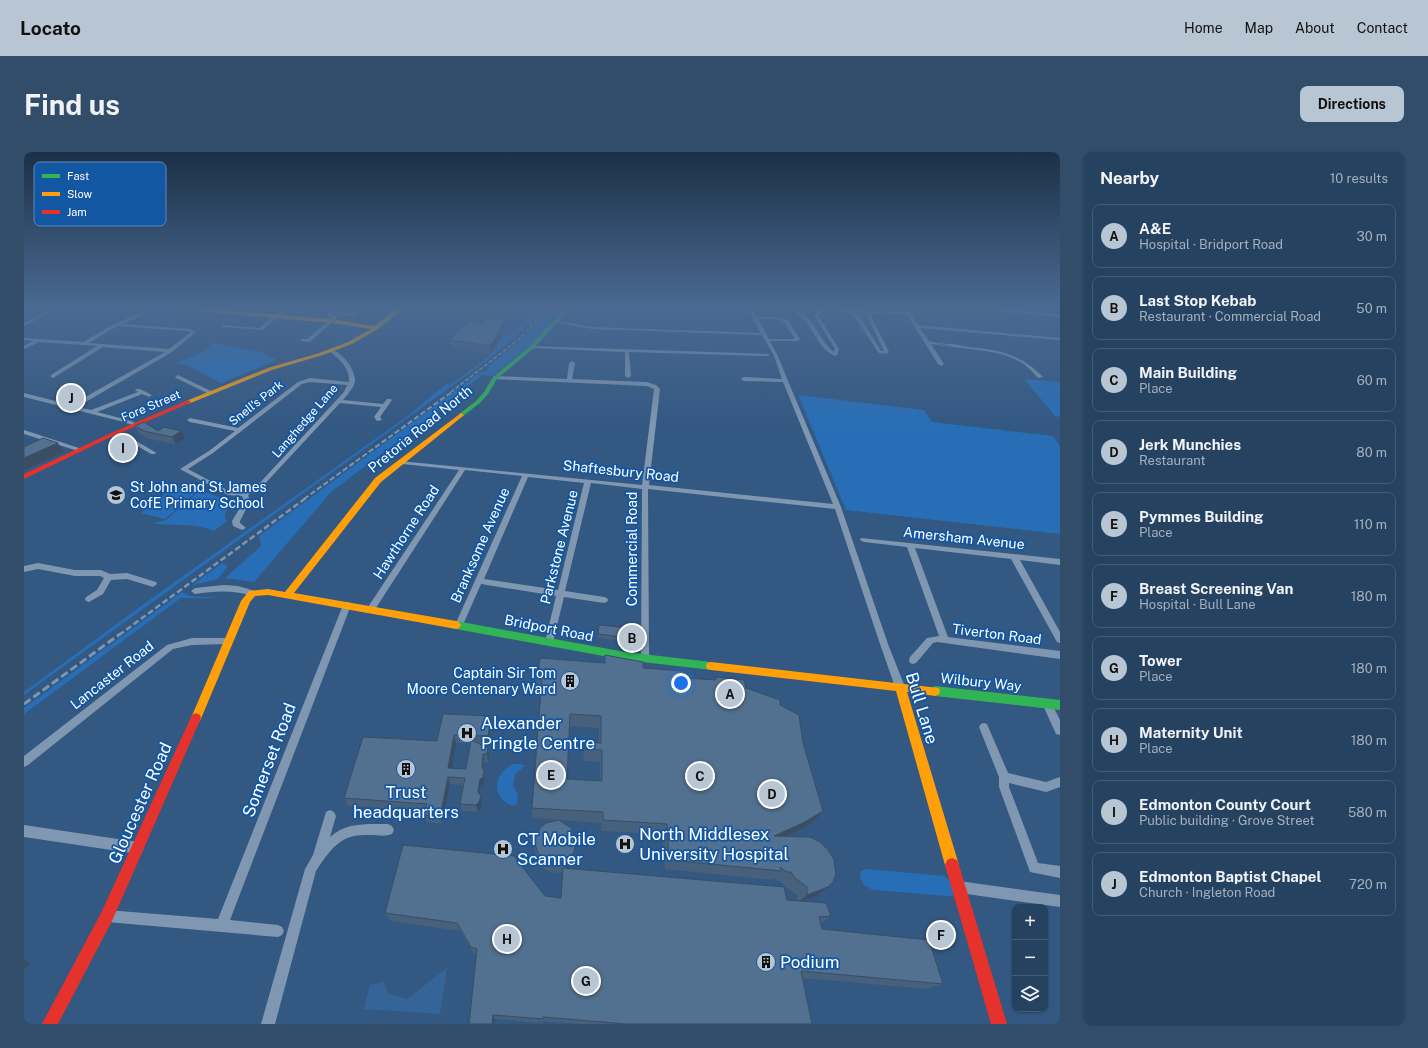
<!DOCTYPE html>
<html lang="en">
<head>
<meta charset="utf-8">
<style>
	body { margin:0; font-family:"Public Sans",sans-serif; background:#324d6a; color:#f1f3f6 }
	.controls { position:absolute; right:12px; bottom:12px; display:grid; overflow:hidden; border-radius:8px; box-shadow:0 1px 3px #0004 }
	.controls button { width:36px; height:36px; display:grid; place-items:center; padding:0; border:0; border-bottom:1px solid #425b76; background:#264261; color:#f1f3f6; font:20px sans-serif }
	.you { position:absolute; left:657px; top:531px; width:14px; height:14px; margin:-10px; border:3px solid #fff; border-radius:50%; background:#1a73e8; box-shadow:0 0 0 6px #1a73e833 }
	.badge { display:grid; place-items:center; width:26px; height:26px; border-radius:50%; background:#b8c5d3; color:#111; font-size:13px; font-weight:700 }
	.pin { position:absolute; translate:-50% -50%; border:2px solid #fff; box-shadow:0 1px 4px #0006 }
	.list { margin:0; padding:0; list-style:none }
	h2 { display:flex; justify-content:space-between; align-items:center; height:52px; margin:0; padding:0 16px; font-size:17px }
	h2 small { font-size:13px; font-weight:400; color:#a4b0bd }
	.list li { display:grid; grid-template-columns:26px 1fr auto; gap:12px; align-items:center; box-sizing:border-box; height:64px; margin:0 8px 8px; padding:0 8px; border:1px solid #425b76; border-radius:8px }
	.list b { display:block; font-size:15px; white-space:nowrap }
	.list p { margin:0; font-size:13px; white-space:nowrap; color:#a4b0bd }
	.list em { font-size:13px; font-style:normal; color:#a4b0bd }
	.icon { flex:none; width:22px; height:22px; fill:none; stroke:currentColor; stroke-width:2; stroke-linecap:round; stroke-linejoin:round }
	.map { position:relative; flex:none; width:1036px; height:872px; overflow:hidden; border-radius:8px }
	header { display:flex; align-items:center; gap:24px; box-sizing:border-box; height:56px; padding:0 20px; background:#b8c5d3; color:#111 }
	header strong { font-size:19px }
	nav { display:flex; gap:22px; margin-inline-start:auto; font-size:14px }
	.intro { display:flex; align-items:center; justify-content:space-between; box-sizing:border-box; height:96px; padding:0 24px }
	h1 { margin:0; font-size:28px }
	.button { padding:10px 18px; border-radius:8px; background:#b8c5d3; color:#111; font-size:14px; font-weight:700 }
	main { display:flex; gap:24px; padding:0 24px }
	aside { flex:1; background:#264261; border-radius:8px; box-shadow:0 1px 3px #0004 }
	.map>svg:first-child { display:block }
	.green { fill:#286eb7 }
	.water { fill:#356499 }
	.lines { fill:none; stroke-linecap:round; stroke-linejoin:round }
	.street-tunnel { stroke:#527194; stroke-width:5; stroke-dasharray:5 2.5; stroke-linecap:butt }
	.street { fill:#7f97b1; fill-rule:evenodd }
	.fast { fill:#30b455; fill-rule:evenodd }
	.slow { fill:#ff9f0a; fill-rule:evenodd }
	.jam { fill:#e5322d; fill-rule:evenodd }
	.rail-far3 { stroke:#7e95b0; stroke-width:1.5; stroke-dasharray:4 2; stroke-linecap:butt }
	.rail-far2 { stroke:#7e95b0; stroke-width:2; stroke-dasharray:5.5 2.5; stroke-linecap:butt }
	.rail-far1 { stroke:#7e95b0; stroke-width:2.5; stroke-dasharray:6 3; stroke-linecap:butt }
	.rail { stroke:#7e95b0; stroke-width:3; stroke-dasharray:8 3.5; stroke-linecap:butt }
	.wall { fill:#47607c; fill-rule:evenodd }
	.shaded-wall { fill:#394e65 }
	.building { fill:#527090; stroke:#394e65; fill-rule:evenodd }
	.labels { text-anchor:middle; stroke-width:3.5; stroke-linejoin:round; paint-order:stroke }
	.far-street-label { font-size:12px; fill:#fff; stroke:#1356a1 }
	.street-label { font-size:14px; fill:#fff; stroke:#1356a1 }
	.poi-label { font-size:14px; fill:#fff; stroke:#1356a1; text-anchor:start }
	.near-street-label { font-size:17px; fill:#fff; stroke:#1356a1 }
	.near-poi-label { font-size:17px; fill:#fff; stroke:#1356a1; text-anchor:start }
	.key { fill:#1356a1; stroke:#5a89bd; stroke-width:1 }
	.key-label { font-size:11px; fill:#fff }
</style>
</head>
<body>
<header>
<strong>Locato</strong>
<nav><a>Home</a><a>Map</a><a>About</a><a>Contact</a></nav>
</header>
<div class="intro"><h1>Find us</h1><a class="button">Directions</a></div>
<main>
<div class="map">
<svg width="1036" height="872" viewBox="0 0 1036 872">
	<rect width="100%" height="100%" fill="#335881"/>
	<g class="green">
		<path d="M515,154H522L491,186L453,216L0,543V540L117,454L385,263C398,253 409,241 423,232L426,233C446,217 468,208 479,183H487Z"/>
		<polygon points="529,154 541,154 510,190 468,224 458,223 386,281 308,339 230,430 201,426 237,394 235,384 458,219 462,220 464,218 461,217 493,191"/>
		<polygon points="189,191 237,200 253,208 197,231 163,213 152,211 177,201"/>
		<polygon points="1000,227 1036,230 1036,265 1031,264"/>
		<polygon points="774,243 900,258 908,270 1029,284 1036,294 1036,382 822,358"/>
		<polygon points="149,335 172,340 141,367 117,361"/>
		<path d="M176,338L201,348L203,346L209,349C206,356 197,361 203,369L190,379C171,370 149,375 129,371L142,368Z"/>
		<polygon points="198,411 204,414 194,427 168,433"/>
		<polygon points="158,440 165,444 199,446 157,446 0,562 0,556"/>
		<path d="M490,612H496L501,614L491,622L489,634L494,643L493,652L489,654C466,646 469,621 490,612Z"/>
		<polygon points="843,717 920,724 926,728 931,742 928,744 922,744 849,738 840,733 836,726 837,719"/>
	</g>
	<polygon class="water" points="423,816 416,862 340,857 346,833 360,830 364,841 383,847"/>
	<g class="lines">
		<polyline class="street-tunnel" points="916,192 923,193"/>
		<g class="street">
			<polygon points="32,154 38,154 0,174 0,171"/>
			<path d="M127,154H133L115,165L98,172L166,177L172,180L148,200L53,255L67,258L114,240L111,238L112,237H116L128,243L125,245L118,242L73,260L104,268L114,272V274H110L100,270L0,245V241L47,253L141,200L79,195L29,226L27,225V223L73,194L15,190L0,197V194L9,189L0,188V186L59,190L90,172L111,163ZM93,174L165,179L167,180L145,197L65,191Z"/>
			<polygon points="263,154 268,154 238,178 199,175 197,174 199,173 235,176"/>
			<polygon points="311,154 316,154 307,163 311,164 315,161 328,162 337,154 341,155 331,164 316,163 286,190 277,189 277,187 283,187 308,166 302,163"/>
			<path d="M710,154H750L874,160L881,157L879,154H883L885,157L882,159L887,161L894,173L1036,186V188L896,176L905,189L918,192L916,193L907,192L920,212L917,214L914,212L883,163L879,161L875,162L849,161L847,164L865,200C863,202 856,202 854,200L831,165L823,160L799,159L794,163L815,197L813,203L811,204C792,196 789,171 771,160L772,158L728,156L733,165H753L764,168L776,187L774,189H746L754,204L764,229L817,355L864,492L881,535L879,538L876,539L873,538L871,535L856,492L811,357L624,337L625,506L624,509L621,510L618,509L617,506L618,337L567,331L541,439L580,445L583,446L584,448L583,450L580,451L540,445L529,490L528,492L525,493L522,492L521,490L532,444L457,432L438,475H432L431,473L498,324L441,318L350,459H344L343,457L344,455L435,318L378,312L375,310L376,309L618,333L630,237L623,234L469,227V225L471,224L543,227L545,211L548,209L551,211L548,227L623,230L632,233L636,237L625,333L809,352L759,230L720,229L717,227L720,225L758,227L750,204L738,183L568,177L530,170L532,169L568,175L737,181L723,156ZM774,158L794,159L790,163L811,197L810,200C795,188 791,167 774,158ZM829,160L845,161L843,164L860,199H857L835,163ZM734,167H753L760,170L771,187H745ZM504,325L560,331L534,438L460,427Z"/>
			<polygon points="960,154 1036,163 1036,165 974,159"/>
			<path d="M921,192C929,191 938,194 946,195C976,198 997,202 1019,225L1014,226C1010,222 1006,217 1001,213C979,197 948,199 923,194L921,193Z"/>
			<polygon points="506,194 744,202 746,203 744,204 605,200 607,224 604,226 601,224 601,200 508,196 506,196"/>
			<path d="M306,198C317,198 332,218 331,229C330,236 323,243 319,248L359,252L363,247H367L368,248L356,265L358,268L353,269L350,265L357,255L316,251L236,337L224,343L226,349L216,369V371L222,376L218,378L209,374L208,369L220,349L218,344L204,343L156,317L185,299L211,279L166,270L163,268L166,266L214,276L274,230L286,226L325,230C326,217 316,207 306,200ZM286,230L323,233L320,240L232,335L219,340H207L164,317L189,301L278,232Z"/>
			<polygon points="154,223 189,240 190,241 185,242 152,226 151,225"/>
			<polygon points="0,278 58,297 59,298 56,300 54,299 0,282"/>
			<polygon points="95,279 131,300 132,301 131,302 127,302 93,282 92,281"/>
			<polygon points="837,386 1036,407 1036,413 996,408 1036,480 1036,491 1033,490 987,407 891,396 924,485 1036,499 1036,507 913,490 909,491 892,511 889,512 886,511 885,508 886,505 903,486 915,484 883,395 840,390 836,388"/>
			<polygon points="14,411 51,418 77,418 86,422 103,421 132,430 133,432 129,435 103,427 87,428 79,442 65,450 62,449 61,447 62,445 73,438 80,426 76,424 51,424 14,417 0,420 0,414"/>
			<path d="M200,433L214,434L231,439L232,441L228,444C209,438 191,439 171,442L167,439L171,436Z"/>
			<polygon points="323,450 326,451 327,453 206,768 254,773 258,775 260,779 258,783 254,785 83,770 79,768 77,764 79,760 83,758 194,767 319,453 320,451"/>
			<polygon points="168,486 205,486 208,487 209,489 208,491 205,492 168,493 149,497 4,613 0,615 0,604 143,493"/>
			<polygon points="1023,547 1026,548 1036,568 1036,583 1032,582 1018,551 1020,548"/>
			<polygon points="960,571 963,572 984,621 1022,630 1036,625 1036,635 1022,640 985,631 985,635 1014,711 1036,714 1036,726 1006,720 975,635 975,625 955,575 957,572"/>
			<path d="M306,658L310,660L312,664L306,685C322,670 343,672 364,672L368,674L370,678L368,682C361,685 353,683 346,683C338,683 329,683 321,687C309,693 299,708 292,719L251,872H237L281,717L289,703L302,660Z"/>
			<polygon points="0,673 114,690 118,692 120,696 118,700 114,702 0,685"/>
			<polygon points="935,729 1036,743 1036,755 935,741 931,739 929,735 931,731"/>
		</g>
		<g class="fast">
			<polygon points="543,154 548,154 510,196 473,227 464,242 456,251 439,264 435,264 435,262 452,249 460,240 469,225 506,194"/>
			<polygon points="432,469 601,500 687,510 691,511 692,514 691,517 687,518 601,508 432,477 429,476 427,473 429,470"/>
			<polygon points="911,534 1036,548 1036,558 911,544 907,542 906,539 907,536"/>
		</g>
		<g class="slow">
			<polygon points="119,154 143,154 308,167 350,174 377,154 383,154 354,177 328,192 299,203 248,218 164,252 161,250 162,249 244,216 295,201 324,190 347,177 308,171"/>
			<polygon points="437,261 440,263 439,264 357,330 270,441 432,469 435,470 437,473 435,476 432,477 244,443 231,444 226,450 176,569 172,571 168,569 167,566 217,449 225,439 244,437 261,440 351,326"/>
			<polygon points="687,510 915,536 916,539 915,542 911,544 883,540 935,713 933,718 928,720 923,718 921,713 872,539 687,518 683,517 682,514 683,511"/>
		</g>
		<g class="jam">
			<polygon points="164,248 167,250 166,251 89,284 0,327 0,322 85,282"/>
			<polygon points="172,561 176,563 177,566 88,769 34,872 18,872 78,759 168,563"/>
			<polygon points="928,706 933,708 935,713 983,872 967,872 921,713 923,708"/>
		</g>
		<polyline class="rail-far3" points="427,240 494,188 526,154"/>
		<polyline class="rail-far2" points="280,347 429,239"/>
		<polyline class="rail-far1" points="95,483 282,346"/>
		<polyline class="rail" points="0,552 96,482"/>
	</g>
	<g class="wall">
		<polygon points="480,168 480,176 472,194 466,202 427,196 426,188 459,171"/>
		<polygon points="111,274 134,279 157,279 161,286 152,292 124,287 115,281"/>
		<polygon points="575,473 605,486 605,490 574,486"/>
		<path d="M581,503L619,516L659,526L690,528L692,525L722,536L756,553L779,591L799,659L789,670L770,681L762,685L804,735L793,744L778,749L807,764L797,771L798,777L919,832L902,837L779,826L788,872H556L519,869V871L471,867V872H445L453,802H450L436,779L367,769L361,761L521,744L537,746L538,720L530,721L523,719L517,714L513,709L511,700V690L551,698L549,710L544,716L763,748L773,749V743L761,735L757,729H753L750,726L748,728L641,717L638,682L577,679V671L508,666V656L517,539L513,538V525L580,511ZM545,574L575,576V591L561,590L559,609L576,610V629L543,627Z"/>
		<path d="M419,562L468,572L465,592H455L465,604L464,610H460V618L461,626L460,633L457,634L456,643L458,652L457,657L454,660L438,659L436,652L439,633L426,632L418,672L402,670L399,663L400,659L324,654L320,646L413,589ZM432,591H447L442,617L428,616Z"/>
	</g>
	<g class="shaded-wall">
		<polygon points="480,168 480,176 472,194 466,202 466,194"/>
		<polygon points="157,279 161,286 152,292 148,285"/>
		<polygon points="34,291 40,300 0,318 0,306"/>
		<polygon points="467,564 468,572 465,592 464,584"/>
		<polygon points="430,583 432,591 427,623 424,616"/>
		<polygon points="464,596 465,604 464,610 463,602"/>
		<polygon points="459,602 460,610 459,621 460,618 461,626 460,633 457,634 455,648 454,640 458,616"/>
		<polygon points="424,625 426,632 418,672 416,665"/>
		<polygon points="457,644 458,652 457,657 454,660 452,653"/>
		<polygon points="799,659 789,670 770,681 741,694 750,684"/>
		<polygon points="552,688 549,710 542,719 542,710"/>
		<polygon points="804,735 793,744 773,751 783,743"/>
		<polygon points="0,808 6,810 0,818"/>
		<polygon points="469,863 471,867 471,872 468,872"/>
	</g>
	<g class="building">
		<polygon points="463,166 480,168 472,186 466,194 426,188 445,169 459,171"/>
		<polygon points="120,270 134,279 140,275 157,279 148,285 120,279 111,274"/>
		<polygon points="19,286 34,291 0,306 0,295"/>
		<polygon points="575,473 606,476 605,486 574,482"/>
		<path d="M581,503L619,510V516L659,519V526L692,528V525L720,528L722,536L756,548V553L775,563L779,591L799,659L779,671L750,684L786,685L796,690L803,697L810,707L812,722L809,730L804,735L783,743V735L771,726L767,720H763L756,715L757,719L645,708L643,672L579,668V660L508,656L518,526L513,525L516,506L581,511ZM546,562L577,564V591L561,590V597L578,598V629L543,627Z"/>
		<polygon points="419,562 467,564 464,584 430,583 424,616 442,617 447,588 464,596 463,602 459,602 458,616 460,618 459,626 456,627 454,640 457,644 455,650 452,653 436,652 441,626 424,625 416,665 399,663 403,652 320,646 339,585 413,589"/>
		<polygon points="535,668 547,676 552,688 550,700 542,710 531,711 524,710 517,705 513,699 511,690 512,684 517,675 522,671"/>
		<polygon points="379,693 490,704 521,744 537,746 539,716 760,735 763,748 802,751 807,764 795,765 798,777 905,788 919,832 777,819 788,872 602,872 519,865 519,867 469,863 468,872 445,872 453,797 447,795 433,771 361,761"/>
	</g>
	<linearGradient id="sky" x2="0" y2="1"><stop stop-color="#1c3047"/><stop offset="0.56" stop-color="#4a6a92"/><stop offset="1" stop-color="#4a6a92" stop-opacity="0"/></linearGradient>
	<rect width="1036" height="276" fill="url(#sky)"/>
	<defs>
		<symbol id="school-disc" viewBox="-11 -11 22 22"><circle r="9.5" fill="#b8c5d3" stroke="#1356a1"/><path d="M0-5L7-2L0 1L-7-2ZM-4 1L0 2.5L4 1V4Q0 6-4 4Z" fill="#111"/></symbol>
		<symbol id="building-disc" viewBox="-11 -11 22 22"><circle r="9.5" fill="#b8c5d3" stroke="#1356a1"/><path d="M-4-6H4V6H1V3H-1V6H-4ZM-2.5-4.3h1.7v1.8h-1.7ZM.8-4.3h1.7v1.8H.8ZM-2.5-1h1.7V.8h-1.7ZM.8-1h1.7V.8H.8Z" fill="#111"/></symbol>
		<symbol id="hospital-disc" viewBox="-11 -11 22 22"><circle r="9.5" fill="#b8c5d3" stroke="#1356a1"/><path d="M-5-5h3v3.5h4V-5h3V5h-3V1.5h-4V5h-3Z" fill="#111"/></symbol>
	</defs>
	<g fill-rule="evenodd">
		<use href="#school-disc" x="81" y="332" width="22" height="22"/>
		<use href="#building-disc" x="535" y="518" width="22" height="22"/>
		<use href="#hospital-disc" x="432" y="570" width="22" height="22"/>
		<use href="#building-disc" x="371" y="606" width="22" height="22"/>
		<use href="#hospital-disc" x="590" y="681" width="22" height="22"/>
		<use href="#hospital-disc" x="468" y="686" width="22" height="22"/>
		<use href="#building-disc" x="731" y="799" width="22" height="22"/>
	</g>
	<g class="labels">
		<g class="far-street-label">
			<text transform="translate(232 251) rotate(-38)" y="4">Snell's Park</text>
			<text transform="translate(127 254) rotate(-23)" y="4">Fore Street</text>
			<text transform="translate(281 269) rotate(-49)" y="4">Langhedge Lane</text>
		</g>
		<g class="street-label">
			<text transform="translate(396 277) rotate(-39)" y="5">Pretoria Road North</text>
			<text transform="translate(597 319) rotate(6)" y="5">Shaftesbury Road</text>
			<text transform="translate(382 380) rotate(-57)" y="5">Hawthorne Road</text>
			<text transform="translate(940 386) rotate(6)" y="5">Amersham Avenue</text>
			<text transform="translate(456 393) rotate(-66)" y="5">Branksome Avenue</text>
			<text transform="translate(535 395) rotate(-76)" y="5">Parkstone Avenue</text>
			<text transform="translate(608 397) rotate(-90)" y="5">Commercial Road</text>
			<text transform="translate(525 476) rotate(11)" y="5">Bridport Road</text>
			<text transform="translate(973 482) rotate(7)" y="5">Tiverton Road</text>
			<text transform="translate(88 523) rotate(-38)" y="5">Lancaster Road</text>
			<text transform="translate(957 530) rotate(6)" y="5">Wilbury Way</text>
		</g>
		<g class="poi-label">
			<text x="106" y="340">St John and St James<tspan x="106" dy="16">CofE Primary School</tspan></text>
			<text x="532" y="526" text-anchor="end">Captain Sir Tom<tspan x="532" dy="16">Moore Centenary Ward</tspan></text>
		</g>
		<g class="near-street-label">
			<text transform="translate(898 556) rotate(73)" y="6">Bull Lane</text>
			<text transform="translate(245 608) rotate(-69)" y="6">Somerset Road</text>
			<text transform="translate(116 651) rotate(-66)" y="6">Gloucester Road</text>
		</g>
		<g class="near-poi-label">
			<text x="457" y="577">Alexander<tspan x="457" dy="20">Pringle Centre</tspan></text>
			<text x="382" y="646" text-anchor="middle">Trust<tspan x="382" dy="20">headquarters</tspan></text>
			<text x="615" y="688">North Middlesex<tspan x="615" dy="20">University Hospital</tspan></text>
			<text x="493" y="693">CT Mobile<tspan x="493" dy="20">Scanner</tspan></text>
			<text x="756" y="816">Podium</text>
		</g>
	</g>
	<rect x="10" y="10" width="132" height="64" rx="6" class="key"/>
	<rect x="18" y="22" width="18" height="4" fill="#30b455"/>
	<rect x="18" y="40" width="18" height="4" fill="#ff9f0a"/>
	<rect x="18" y="58" width="18" height="4" fill="#e5322d"/>
	<g class="key-label">
		<text x="43" y="28">Fast</text>
		<text x="43" y="46">Slow</text>
		<text x="43" y="64">Jam</text>
	</g>
</svg>
<div class="controls">
<button>+</button>
<button>−</button>
<button><svg class="icon" aria-label="layers" viewBox="0 0 24 24"><path d="M12 4l9 5-9 5-9-5zM3 14l9 5 9-5"/></svg></button>
</div>
<div class="you"></div>
<div class="pin badge" style="left:706px;top:542px">A</div>
<div class="pin badge" style="left:608px;top:486px">B</div>
<div class="pin badge" style="left:676px;top:624px">C</div>
<div class="pin badge" style="left:748px;top:642px">D</div>
<div class="pin badge" style="left:527px;top:623px">E</div>
<div class="pin badge" style="left:917px;top:783px">F</div>
<div class="pin badge" style="left:562px;top:829px">G</div>
<div class="pin badge" style="left:483px;top:787px">H</div>
<div class="pin badge" style="left:99px;top:296px">I</div>
<div class="pin badge" style="left:47px;top:246px">J</div>
</div>
<aside>
<h2>Nearby<small>10 results</small></h2>
<ul class="list">
<li><span class="badge">A</span><div><b>A&amp;E</b><p>Hospital · Bridport Road</p></div><em>30 m</em></li>
<li><span class="badge">B</span><div><b>Last Stop Kebab</b><p>Restaurant · Commercial Road</p></div><em>50 m</em></li>
<li><span class="badge">C</span><div><b>Main Building</b><p>Place</p></div><em>60 m</em></li>
<li><span class="badge">D</span><div><b>Jerk Munchies</b><p>Restaurant</p></div><em>80 m</em></li>
<li><span class="badge">E</span><div><b>Pymmes Building</b><p>Place</p></div><em>110 m</em></li>
<li><span class="badge">F</span><div><b>Breast Screening Van</b><p>Hospital · Bull Lane</p></div><em>180 m</em></li>
<li><span class="badge">G</span><div><b>Tower</b><p>Place</p></div><em>180 m</em></li>
<li><span class="badge">H</span><div><b>Maternity Unit</b><p>Place</p></div><em>180 m</em></li>
<li><span class="badge">I</span><div><b>Edmonton County Court</b><p>Public building · Grove Street</p></div><em>580 m</em></li>
<li><span class="badge">J</span><div><b>Edmonton Baptist Chapel</b><p>Church · Ingleton Road</p></div><em>720 m</em></li>
</ul>
</aside>
</main>
</body>
</html>
